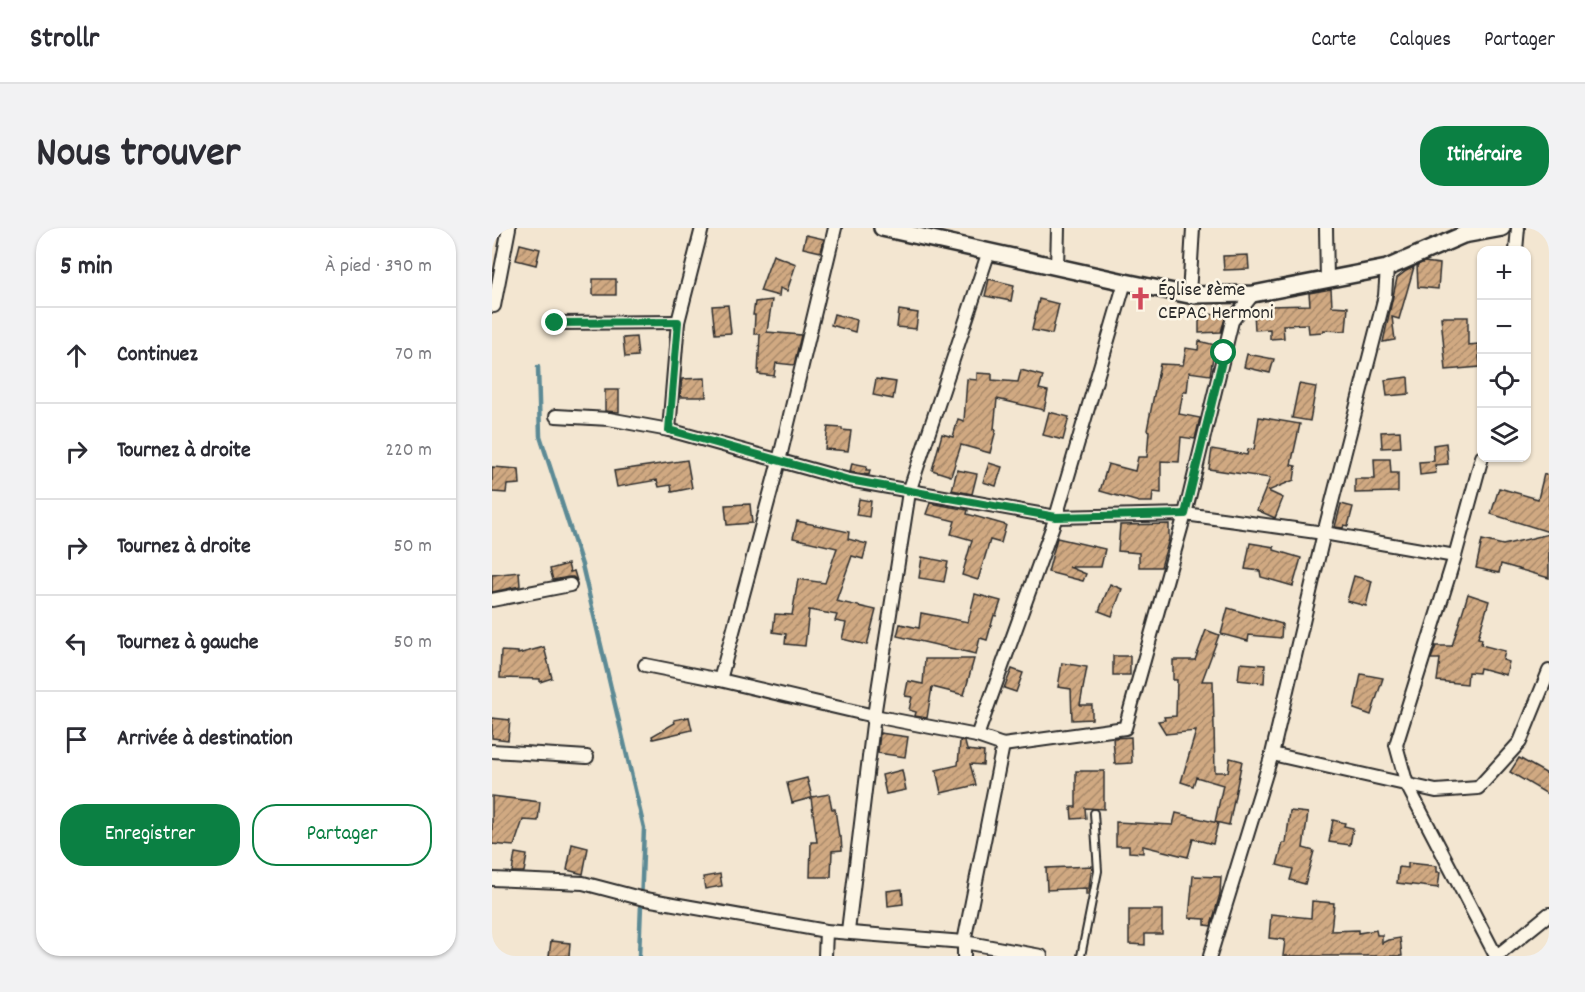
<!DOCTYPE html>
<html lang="fr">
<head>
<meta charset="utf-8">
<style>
	body { margin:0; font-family:Dekko,sans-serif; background:#f2f2f3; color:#2b2b33 }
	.controls { position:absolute; right:18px; top:18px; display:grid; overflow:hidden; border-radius:12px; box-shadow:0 2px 4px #0004 }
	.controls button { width:54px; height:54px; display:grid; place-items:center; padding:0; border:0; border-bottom:2px solid #e1e1e2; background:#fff; color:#2b2b33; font:30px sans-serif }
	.stop { position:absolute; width:18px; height:18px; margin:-14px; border:4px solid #0b8043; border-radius:50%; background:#fff }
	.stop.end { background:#0b8043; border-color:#fff; box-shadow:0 2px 6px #0008 }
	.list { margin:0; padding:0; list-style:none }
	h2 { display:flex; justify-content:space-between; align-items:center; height:78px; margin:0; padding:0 24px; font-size:26px }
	h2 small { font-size:20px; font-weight:400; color:#7c7c81 }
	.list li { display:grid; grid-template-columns:39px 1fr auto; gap:18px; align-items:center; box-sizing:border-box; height:96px; padding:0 24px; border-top:2px solid #e1e1e2 }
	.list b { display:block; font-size:22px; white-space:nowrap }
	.list em { font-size:20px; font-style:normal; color:#7c7c81 }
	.actions { display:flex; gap:12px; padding:18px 24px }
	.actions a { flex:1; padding:14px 0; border:2px solid #0b8043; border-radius:24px; text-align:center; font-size:21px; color:#0b8043 }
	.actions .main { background:#0b8043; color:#fff }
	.icon { flex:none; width:33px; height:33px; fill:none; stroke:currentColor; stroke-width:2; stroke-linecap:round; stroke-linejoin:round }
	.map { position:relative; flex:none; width:1057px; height:728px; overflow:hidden; border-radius:24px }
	header { display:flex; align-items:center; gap:36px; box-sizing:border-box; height:84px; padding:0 30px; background:#fff; border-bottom:2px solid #e1e1e2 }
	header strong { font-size:28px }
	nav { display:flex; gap:33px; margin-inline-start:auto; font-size:21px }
	.intro { display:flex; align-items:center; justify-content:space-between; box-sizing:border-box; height:144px; padding:0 36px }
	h1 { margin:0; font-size:42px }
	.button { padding:15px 27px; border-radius:24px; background:#0b8043; color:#fff; font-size:21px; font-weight:700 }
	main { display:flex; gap:36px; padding:0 36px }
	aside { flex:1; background:#fff; border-radius:24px; box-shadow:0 2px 4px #0004 }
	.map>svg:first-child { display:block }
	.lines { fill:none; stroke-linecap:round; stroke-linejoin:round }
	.stream { stroke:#5c8a95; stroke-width:4.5 }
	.building { fill:url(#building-hatch); stroke:#2b2b2b; stroke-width:1.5 }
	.service-casing { stroke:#2b2b2b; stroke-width:10 }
	.minor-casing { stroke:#2b2b2b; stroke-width:16 }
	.tertiary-casing { stroke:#2b2b2b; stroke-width:20 }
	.service { stroke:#fcf5e5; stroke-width:6 }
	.minor { stroke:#fcf5e5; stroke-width:12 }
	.tertiary { stroke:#fcf5e5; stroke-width:15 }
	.route { stroke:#0b8043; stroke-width:8 }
	.labels { text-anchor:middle; stroke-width:5; stroke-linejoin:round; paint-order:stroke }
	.poi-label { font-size:20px; fill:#2b2b2b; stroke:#fcf5e5; text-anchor:start }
</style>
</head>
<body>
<header>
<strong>Strollr</strong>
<nav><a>Carte</a><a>Calques</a><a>Partager</a></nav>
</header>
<div class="intro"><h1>Nous trouver</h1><a class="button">Itinéraire</a></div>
<main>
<aside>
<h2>5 min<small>À pied · 390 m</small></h2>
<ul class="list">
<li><svg class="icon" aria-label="ahead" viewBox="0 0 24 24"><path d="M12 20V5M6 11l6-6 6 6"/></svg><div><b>Continuez</b></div><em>70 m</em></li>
<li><svg class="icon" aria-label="right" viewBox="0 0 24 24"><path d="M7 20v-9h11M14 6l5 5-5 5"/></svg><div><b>Tournez à droite</b></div><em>220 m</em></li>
<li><svg class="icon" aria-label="right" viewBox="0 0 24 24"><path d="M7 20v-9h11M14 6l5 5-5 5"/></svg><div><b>Tournez à droite</b></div><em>50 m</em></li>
<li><svg class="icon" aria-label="left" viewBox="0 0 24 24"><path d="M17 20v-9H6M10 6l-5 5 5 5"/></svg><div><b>Tournez à gauche</b></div><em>50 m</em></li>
<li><svg class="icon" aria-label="arrive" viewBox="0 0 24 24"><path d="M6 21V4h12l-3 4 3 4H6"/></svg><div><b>Arrivée à destination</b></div></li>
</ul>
<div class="actions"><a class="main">Enregistrer</a><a>Partager</a></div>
</aside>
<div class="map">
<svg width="1057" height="728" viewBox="0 0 1057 728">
	<defs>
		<pattern id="building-hatch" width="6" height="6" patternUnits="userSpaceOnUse" patternTransform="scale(1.5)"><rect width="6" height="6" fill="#d0a982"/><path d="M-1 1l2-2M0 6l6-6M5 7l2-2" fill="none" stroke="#a98a6b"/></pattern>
	</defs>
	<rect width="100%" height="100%" fill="#f3e6d1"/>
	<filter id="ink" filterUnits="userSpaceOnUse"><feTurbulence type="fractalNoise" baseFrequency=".0167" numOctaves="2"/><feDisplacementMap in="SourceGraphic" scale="12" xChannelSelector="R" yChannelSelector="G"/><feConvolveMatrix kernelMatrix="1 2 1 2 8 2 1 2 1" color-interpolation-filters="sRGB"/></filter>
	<g filter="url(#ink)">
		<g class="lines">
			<polyline class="stream" points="46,139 48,208 90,337 152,600 147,728"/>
		</g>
		<g class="building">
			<polygon points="314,7 332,11 329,24 311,20"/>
			<polygon points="28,16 48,21 44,37 24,32"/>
			<polygon points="281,27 304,36 295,63 288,60 287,68 268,63"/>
			<polygon points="756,27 757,41 732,42 731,28"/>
			<polygon points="932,34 948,36 946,61 926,59 925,37"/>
			<polygon points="922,39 907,91 900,89 903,112 891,114 905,50 914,43"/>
			<rect x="101" y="51" width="23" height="16"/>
			<polygon points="497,51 522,57 519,73 493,68"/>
			<polygon points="839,61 840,78 856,79 854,103 831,102 831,104 817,105 816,96 791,97 792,110 778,111 778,101 763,102 762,84 777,83 777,78 818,77 817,65"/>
			<polygon points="547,71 567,76 560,106 540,102"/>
			<polygon points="280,72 275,104 309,107 302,137 284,135 282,148 266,146 268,106 262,106 263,87 261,87 263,74"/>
			<polygon points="236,77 239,105 223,106 220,78"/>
			<polygon points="407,82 426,85 424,101 405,99"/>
			<polygon points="342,86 365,92 363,104 339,97"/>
			<polygon points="707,86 734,87 729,104 707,105"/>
			<polygon points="949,89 976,89 976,117 986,116 988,139 954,142"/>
			<polygon points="144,109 146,128 133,129 131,110"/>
			<polygon points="707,113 723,117 718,147 697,144 695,164 691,164 687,186 708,190 703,211 689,209 687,234 669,233 669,265 661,264 660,274 647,274 608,263 616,236 643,243 646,229 655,229 657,203 655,202 668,136 691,137 694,120 706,122"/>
			<polygon points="755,126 782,131 778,145 752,139"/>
			<polygon points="529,142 551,148 547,161 556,163 552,182 505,171 502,201 504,202 498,225 469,217 459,248 440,242 450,206 461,209 466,191 472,193 475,151 485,152 485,145 500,146 500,152 526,154"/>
			<polygon points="916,149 917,166 895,168 893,152"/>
			<polygon points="213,150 214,169 188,169 190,151"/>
			<polygon points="384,151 404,154 401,171 381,167"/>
			<polygon points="807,156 824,159 818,193 800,190"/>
			<polygon points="113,162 127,162 127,184 113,183"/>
			<polygon points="557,184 577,189 571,212 551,207"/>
			<polygon points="767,189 808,196 799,237 804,238 802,252 776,263 791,270 783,290 765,282 778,250 717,241 720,221 755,227 756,221 762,222"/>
			<polygon points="336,199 350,200 350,202 359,203 356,223 333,221"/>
			<polygon points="908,203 909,219 890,220 889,204"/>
			<polygon points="954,215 956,236 943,237 944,245 928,247 927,234 942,233 941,217"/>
			<polygon points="882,231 898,231 899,245 906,245 906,264 863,265 863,251 883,251"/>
			<polygon points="195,232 200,260 180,264 179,257 167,259 165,252 125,259 122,243"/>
			<polygon points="360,235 375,238 374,242 378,242 377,247 358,244"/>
			<polygon points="497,235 510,239 504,258 491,254"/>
			<polygon points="0,239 27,241 28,256 15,257 14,265 0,264"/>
			<polygon points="465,242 485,246 480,266 460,262"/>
			<polygon points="1052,246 1057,247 1057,304 999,286 1007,260 1046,271"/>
			<polygon points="367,271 379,273 377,289 364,287"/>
			<polygon points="438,275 476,282 475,286 514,297 509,315 498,312 486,352 470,347 480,312 459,306 463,293 434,286"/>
			<polygon points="258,276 260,295 235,297 233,277"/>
			<polygon points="849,276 861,279 856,298 852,297 851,300 843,299"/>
			<polygon points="305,293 357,304 356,311 375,316 371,331 360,328 344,373 384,382 375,417 350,411 354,395 343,393 345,387 317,382 313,418 293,416 294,406 281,404 283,386 300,387 306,351 333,355 345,320 301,310"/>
			<polygon points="677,296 677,311 669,339 647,339 647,325 626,323 628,297"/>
			<polygon points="1057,306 1057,350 1009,336 1007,345 984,340 990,312 1011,317"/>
			<polygon points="565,310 613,321 609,339 577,339 594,346 591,353 556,344"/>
			<polygon points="758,315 782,319 782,322 809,330 801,358 769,349 768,343 753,341"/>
			<polygon points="430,329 456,334 452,354 427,350"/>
			<polygon points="76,336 78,344 82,343 85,353 81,349 77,349 61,352 58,341"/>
			<polygon points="27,344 28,358 0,364 0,347"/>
			<polygon points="862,348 880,353 874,378 855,373"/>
			<polygon points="618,356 630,361 620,388 607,383"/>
			<polygon points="483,366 509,373 504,388 502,387 495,412 488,410 484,426 405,408 408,396 427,400 429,385 476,394"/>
			<polygon points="976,366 997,373 986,410 990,411 989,417 1013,423 1011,432 1017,434 1014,447 988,440 987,445 976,444 975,456 945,453 948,431 939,431 944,418 960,418"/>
			<polygon points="736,380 790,396 789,410 757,407 756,413 729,406"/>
			<polygon points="714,402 727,407 710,453 721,453 723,544 736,544 738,530 750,533 737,597 723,594 731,557 704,549 701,558 689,554 704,503 674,506 666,493 673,492 672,489 684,488 685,452 681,452 681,432 703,432"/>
			<polygon points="52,419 60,450 48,454 48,451 8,450 9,423 26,424 26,426"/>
			<rect x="621" y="428" width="17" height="19"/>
			<polygon points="433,431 482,431 472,467 440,459 435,490 423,488 424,484 417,482 420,469 413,468 416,453 431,456"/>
			<polygon points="570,435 595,439 588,477 600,477 600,491 580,492 579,461 566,459"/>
			<polygon points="748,435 773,437 772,455 746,452"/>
			<polygon points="520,441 531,445 524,464 512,460"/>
			<polygon points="869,446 891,450 879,487 862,481"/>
			<polygon points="197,489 200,502 161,511 160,508 183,495 182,492"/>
			<polygon points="0,490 18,492 16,512 0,510"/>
			<polygon points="388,505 416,509 413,529 386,525"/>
			<polygon points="639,509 640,535 623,536 621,510"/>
			<polygon points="468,513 473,514 475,522 492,524 491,537 478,536 484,557 449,565 444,542 466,537"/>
			<polygon points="1027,530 1057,547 1057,567 1018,544"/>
			<polygon points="410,542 414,562 394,566 390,547"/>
			<polygon points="584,543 612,543 612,581 593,580 594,590 580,591 579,579 584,579"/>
			<polygon points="315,550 320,569 337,566 340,581 343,581 347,609 349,609 350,622 340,623 339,649 318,649 319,614 325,614 319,570 300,575 295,555"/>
			<polygon points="0,568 48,574 46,593 31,592 22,618 0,616"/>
			<polygon points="798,583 816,585 811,620 822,623 813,656 798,652 801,641 785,637 791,615 794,615"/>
			<polygon points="684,585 726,595 721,616 701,611 696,629 651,618 651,625 637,624 637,618 624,618 624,594 681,597"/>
			<polygon points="841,592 853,595 852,598 861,600 858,617 837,614"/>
			<polygon points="80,616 96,620 91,646 75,642"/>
			<polygon points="23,625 35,627 32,644 20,644"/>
			<polygon points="916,635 945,638 945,644 948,644 946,660 905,655 907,639 916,640"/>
			<polygon points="600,638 596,667 594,667 594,660 555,662 554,640"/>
			<polygon points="228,646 230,658 213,661 211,649"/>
			<polygon points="701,648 729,649 728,666 719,698 713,697 713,691 697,690"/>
			<polygon points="410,661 411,676 396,678 395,663"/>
			<polygon points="820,673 842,675 839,703 866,702 866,705 884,702 885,707 890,707 890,715 896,712 908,710 910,728 791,728 793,712 777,710 779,686 819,690"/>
			<polygon points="637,682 670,682 670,706 653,706 653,717 637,716"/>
			<polygon points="59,713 78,715 77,728 57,728"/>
		</g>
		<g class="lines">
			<defs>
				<polyline id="service" points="589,728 606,643 602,585"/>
				<g id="minor">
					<polyline points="834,0 835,51"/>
					<polyline points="1024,22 1026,0"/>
					<polyline points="565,40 566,0"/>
					<polyline points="697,67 701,0"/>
					<polyline points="2,78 17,0"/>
					<polyline points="63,95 186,94"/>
					<polyline points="64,188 117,191 177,202 357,252 564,289 693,286 832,305 963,328"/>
					<polyline points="177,202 186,94 210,0"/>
					<polyline points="990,229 963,328 904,517 915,557 1004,728"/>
					<polyline points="0,372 78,357"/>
					<polyline points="153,437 228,452 382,488 485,508 511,517 633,500 693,286 740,93 761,66"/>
					<polyline points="228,452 287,233 343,0"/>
					<polyline points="485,508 564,289 633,54"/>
					<polyline points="0,523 95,529"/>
					<polyline points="780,526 944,563 986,560 1028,514 1057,443"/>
					<polyline points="0,651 91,655 148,670 334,703 472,714 549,728"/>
					<polyline points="356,703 382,488 417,264 497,23"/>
					<polyline points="333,728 334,703"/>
					<polyline points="472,728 472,714 511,517"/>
					<polyline points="718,728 780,526 832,305 893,68 895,40"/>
					<polyline points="1005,728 1057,686"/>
				</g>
				<polyline id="tertiary" points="390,0 633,54 697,67 761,66 895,40 971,7 1010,0"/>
			</defs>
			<use href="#service" class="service-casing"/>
			<use href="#minor" class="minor-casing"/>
			<use href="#tertiary" class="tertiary-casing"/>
			<use href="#service" class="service"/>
			<use href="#minor" class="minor"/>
			<use href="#tertiary" class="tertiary"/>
		</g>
	</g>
	<g class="lines" filter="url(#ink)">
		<polyline class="route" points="63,95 186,94 177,202 357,252 564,289 693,286 732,125"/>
	</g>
	<defs>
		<symbol id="church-bare" viewBox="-9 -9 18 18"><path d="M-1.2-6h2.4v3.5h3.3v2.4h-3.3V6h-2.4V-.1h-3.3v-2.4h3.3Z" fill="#d1495b" stroke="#fcf5e5" stroke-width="2.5" paint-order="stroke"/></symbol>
	</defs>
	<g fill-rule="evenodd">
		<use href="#church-bare" x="632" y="54" width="33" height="33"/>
	</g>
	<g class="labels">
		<g class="poi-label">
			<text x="666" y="67">Église 8ème<tspan x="666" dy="23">CEPAC Hermoni</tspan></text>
		</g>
	</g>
</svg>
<div class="controls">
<button>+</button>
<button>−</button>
<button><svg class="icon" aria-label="locate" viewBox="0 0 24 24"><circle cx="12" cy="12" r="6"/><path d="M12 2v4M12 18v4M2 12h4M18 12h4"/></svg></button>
<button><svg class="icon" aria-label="layers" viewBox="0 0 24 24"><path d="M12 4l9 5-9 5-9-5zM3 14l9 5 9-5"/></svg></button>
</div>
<div class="stop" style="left:732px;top:125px"></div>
<div class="stop end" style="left:63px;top:95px"></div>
</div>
</main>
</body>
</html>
